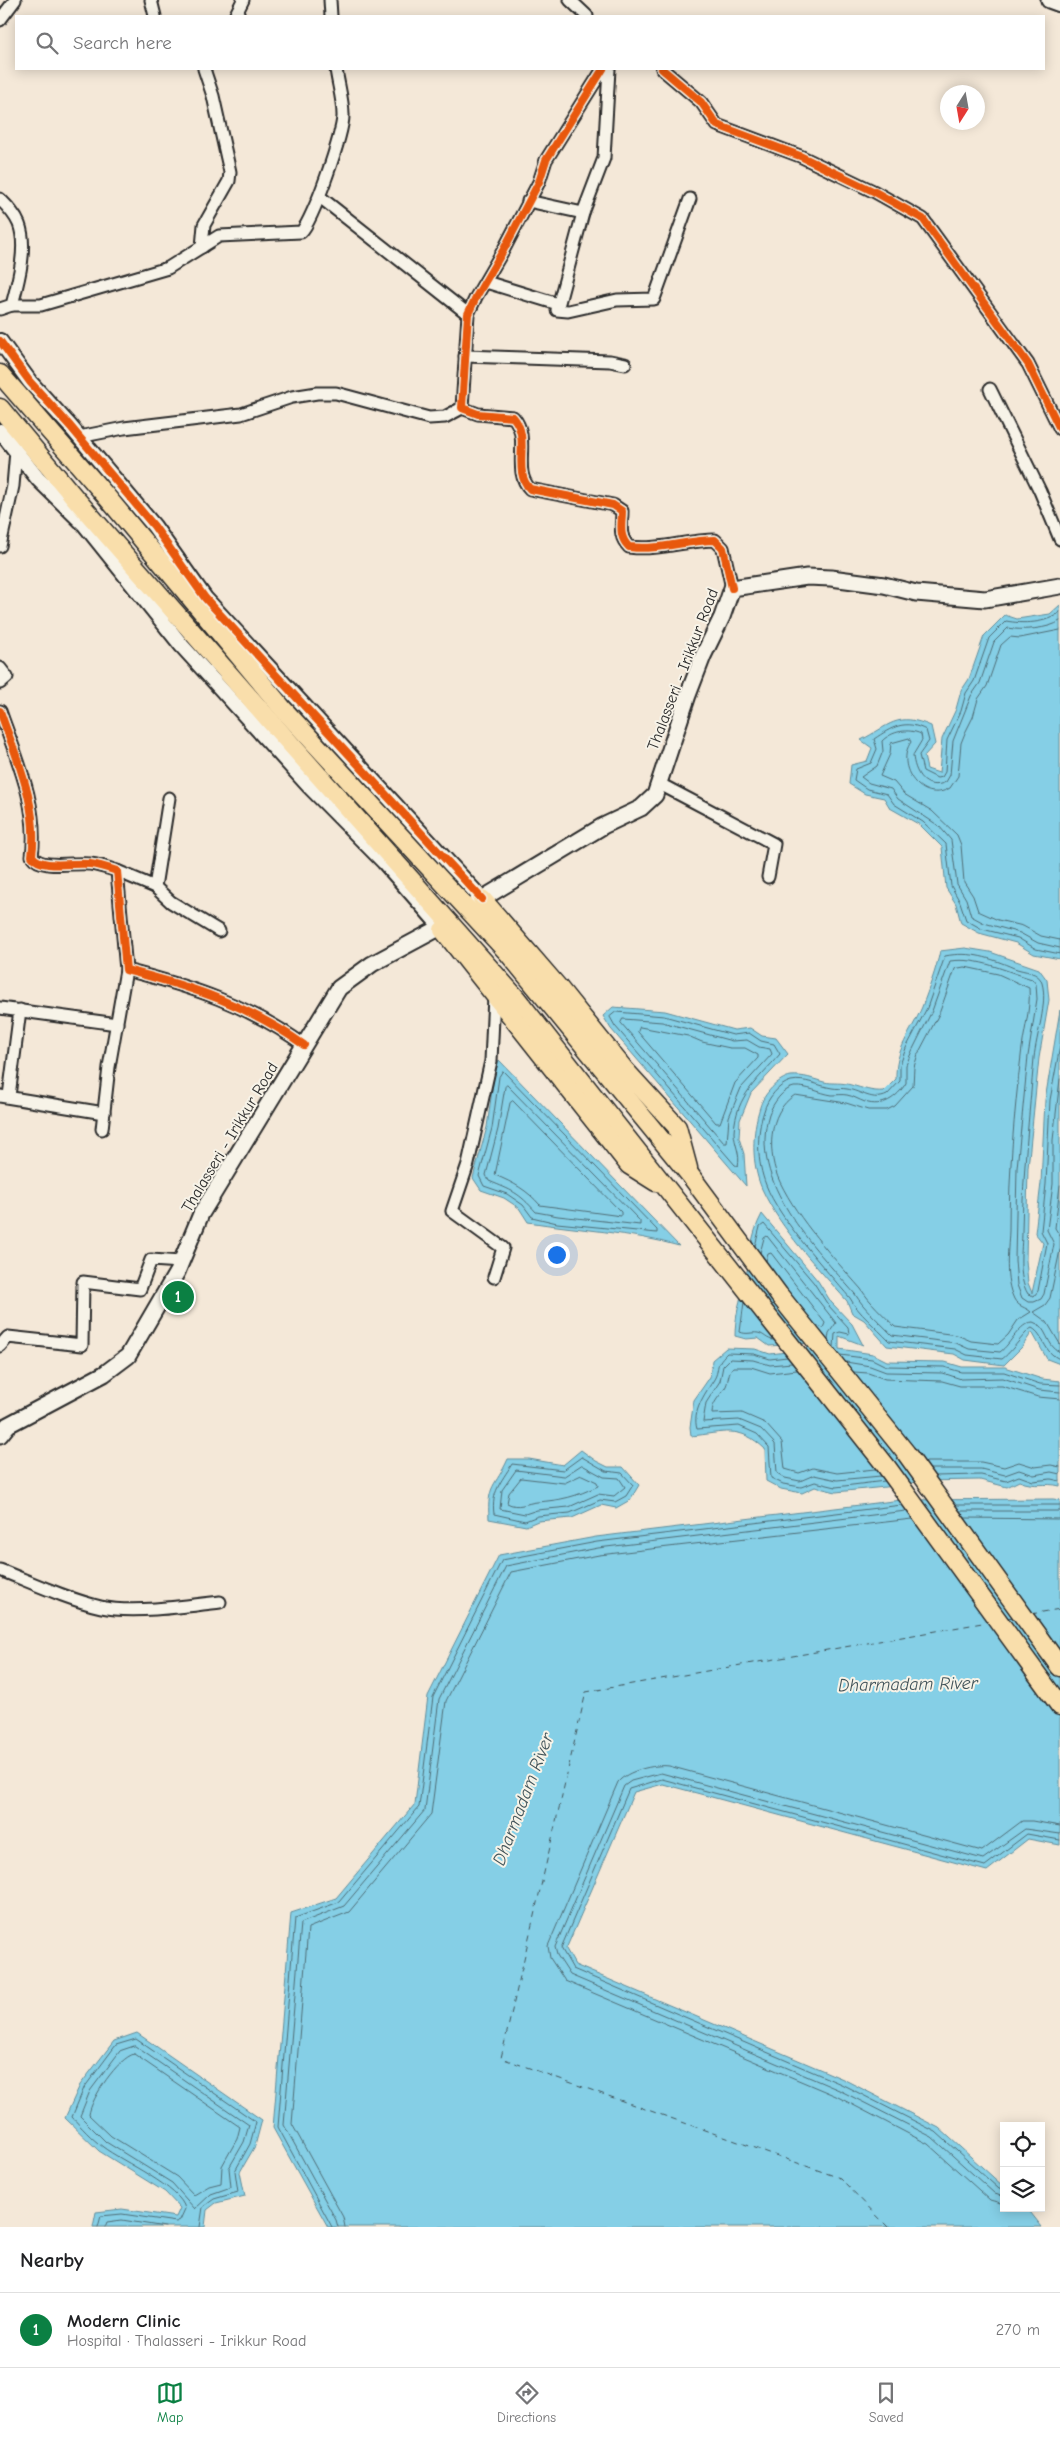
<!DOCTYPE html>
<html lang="en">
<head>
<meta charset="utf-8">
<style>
	body { margin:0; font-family:"Comic Neue",sans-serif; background:#f2f2f2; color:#202124 }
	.controls { position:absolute; right:15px; bottom:15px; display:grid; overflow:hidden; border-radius:0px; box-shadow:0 2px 12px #0003 }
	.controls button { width:45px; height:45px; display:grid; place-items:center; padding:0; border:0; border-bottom:1px solid #e0e0e0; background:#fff; color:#202124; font:25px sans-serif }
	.compass { position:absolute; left:940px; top:85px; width:45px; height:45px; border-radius:50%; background:#fff; box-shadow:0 2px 12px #0003; rotate:191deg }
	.you { position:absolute; left:556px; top:1254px; width:18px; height:18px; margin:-12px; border:4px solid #fff; border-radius:50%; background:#1a73e8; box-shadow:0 0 0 8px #1a73e833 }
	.badge { display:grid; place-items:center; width:32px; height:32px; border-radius:50%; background:#0b8043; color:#fff; font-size:16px; font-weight:700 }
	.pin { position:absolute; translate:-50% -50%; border:2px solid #fff; box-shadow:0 1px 5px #0006 }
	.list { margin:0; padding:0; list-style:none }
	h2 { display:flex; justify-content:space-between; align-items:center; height:65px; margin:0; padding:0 20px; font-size:21px }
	h2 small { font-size:16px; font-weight:400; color:#757577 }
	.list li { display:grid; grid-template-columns:32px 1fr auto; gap:15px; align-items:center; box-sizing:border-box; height:75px; padding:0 20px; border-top:1px solid #e0e0e0 }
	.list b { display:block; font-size:19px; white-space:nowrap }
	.list p { margin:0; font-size:16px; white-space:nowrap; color:#757577 }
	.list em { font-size:16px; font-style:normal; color:#757577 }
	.icon { flex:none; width:28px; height:28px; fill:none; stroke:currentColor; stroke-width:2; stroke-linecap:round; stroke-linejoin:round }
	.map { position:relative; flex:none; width:1060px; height:2227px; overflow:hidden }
	.search { position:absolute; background:#fff; box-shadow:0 2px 12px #0003; left:15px; right:15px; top:15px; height:55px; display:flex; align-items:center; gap:12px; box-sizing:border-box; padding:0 18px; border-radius:0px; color:#757577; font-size:19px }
	.sheet { height:140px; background:#fff }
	nav { display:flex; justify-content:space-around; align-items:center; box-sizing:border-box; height:70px; border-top:1px solid #e0e0e0; background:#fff; font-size:14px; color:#757577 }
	nav a { display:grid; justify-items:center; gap:2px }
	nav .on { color:#0b8043 }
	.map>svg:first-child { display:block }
	.water { fill:#85cfe6; stroke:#618d9b }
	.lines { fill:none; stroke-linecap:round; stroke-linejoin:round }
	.shore { stroke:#4f6d76; stroke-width:1 }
	.ferry { stroke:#42545a; stroke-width:1; stroke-dasharray:6 5; stroke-linecap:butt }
	.minor-casing { stroke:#2b2b2b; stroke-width:15 }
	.tertiary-casing { stroke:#2b2b2b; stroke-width:18 }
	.secondary-casing { stroke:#2b2b2b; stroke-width:19 }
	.trunk-casing { stroke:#2b2b2b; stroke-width:21 }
	.minor { stroke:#f7f3e8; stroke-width:11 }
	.tertiary { stroke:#f7f3e8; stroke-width:14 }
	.secondary { stroke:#f7f3e8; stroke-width:15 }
	.trunk { stroke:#f9deab; stroke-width:18 }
	.cycleway-casing { stroke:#f7f3e8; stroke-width:11 }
	.cycleway { stroke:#e8590c; stroke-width:8 }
	.labels { text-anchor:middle; stroke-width:4; stroke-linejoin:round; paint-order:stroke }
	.street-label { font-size:16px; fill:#2b2b2b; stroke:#f7f3e8 }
	.water-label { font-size:18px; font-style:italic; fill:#42545a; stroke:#f7f3e8 }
</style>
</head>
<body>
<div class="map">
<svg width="1060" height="2227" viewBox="0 0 1060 2227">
	<rect width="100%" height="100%" fill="#f4e8d8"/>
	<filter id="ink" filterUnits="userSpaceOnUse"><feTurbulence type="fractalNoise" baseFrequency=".02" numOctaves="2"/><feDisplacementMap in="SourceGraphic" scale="10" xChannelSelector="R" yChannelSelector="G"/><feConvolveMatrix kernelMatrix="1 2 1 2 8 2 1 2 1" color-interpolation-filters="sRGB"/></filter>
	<g filter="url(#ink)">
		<g class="water">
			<path d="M1060,605V959L1034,954L1016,943L979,933L961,923L956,904L946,888L942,847L920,825L890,808L884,798L865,794L849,784L851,765L867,761L872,748L861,740C889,726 897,711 931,726L935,744L924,756L927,769L939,773L942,739L956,709L961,691L969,679L984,636L1005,615L1017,619L1050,614Z"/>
			<path d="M965,948L990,952L1039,969L1047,980L1049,1000L1039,1058L1028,1168L1026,1260L1028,1283L1032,1293L1043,1243L1035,1233L1041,1183L1045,1100L1060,1010V1364L1047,1359L1032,1332L1022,1347L1004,1365L965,1360L954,1354L887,1346L864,1320L852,1313L847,1301C817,1267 781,1230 762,1189C751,1163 752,1132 760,1107C763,1095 778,1078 791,1076C804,1075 813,1079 824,1082C833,1084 842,1082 851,1085C863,1088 871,1092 884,1091L896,1079C895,1049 911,1033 922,1007C929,988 936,970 940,951Z"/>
			<polygon points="613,1007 665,1011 734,1030 750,1028 762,1036 776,1038 788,1054 751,1093 740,1120 739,1138 744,1154 746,1186 611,1029 603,1016"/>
			<path d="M499,1060L679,1246C631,1232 578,1230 528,1222L519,1208L504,1198L481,1190L473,1178L487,1127L494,1076Z"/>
			<path d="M762,1214L818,1281L831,1302L852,1324L863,1345L839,1336V1349L873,1354L887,1361L945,1362L962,1367H1005L1042,1379L1060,1381V1486C1044,1482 1036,1488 1019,1481L1007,1487L980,1480L918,1481L905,1485L836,1492L815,1487L802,1493L781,1489L766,1481L765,1449C739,1424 724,1433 691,1436L690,1427L694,1400L710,1377L712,1360L726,1348L755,1349L770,1354L804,1350L813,1343L769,1346L758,1338L746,1339L735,1336C735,1316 740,1300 745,1282C750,1258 750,1236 762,1214Z"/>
			<path d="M581,1450L596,1461L608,1467H623L639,1485L630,1500L616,1508L601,1505L572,1518L538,1521L526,1526L489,1519C487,1483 495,1488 508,1459H529L563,1465Z"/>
			<polygon points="1053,1499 1060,1500 1060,1845 1028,1839 987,1871 663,1784 634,1792 566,1949 575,1965 843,2079 939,2128 1004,2187 1004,2208 1027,2208 1042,2227 328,2227 273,2128 291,1913 336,1898 415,1804 428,1696 499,1555 596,1537 901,1500"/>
			<polygon points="137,2033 262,2120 255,2146 240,2172 245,2196 216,2203 207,2210 205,2227 93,2227 96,2212 122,2209 176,2217 180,2208 165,2192 99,2151 65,2118 80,2085 114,2041"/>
		</g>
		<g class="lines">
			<g class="shore">
				<path d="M1060,612C1047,624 1022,624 1006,621L989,638L974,681L966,693L961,711L947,740L945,772L942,777L937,778L923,771L919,755L929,741L926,730C905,719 892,727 874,739L877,749L871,763L856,769L854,780L867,789L887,794L894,804L923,822L946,844L951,886L960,902L966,920L982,929L1018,938L1036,949L1060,954"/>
				<path d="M1060,621C1050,629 1020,631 1008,628L994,642L980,683L971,696L953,741L950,775L946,782C925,792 914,772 913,755L922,740L921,734C908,728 892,731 882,741L883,751L877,766L861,777L869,783L891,789L898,799L939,826L951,840L957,884L966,899L971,916L984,923L1020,933L1038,943L1060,948"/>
				<path d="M1060,630L1020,638L1010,637L1001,645L987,686L978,699L973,717L965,733L961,743L958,776L950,788C922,805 894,766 911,742L909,738L891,743L890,754L880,776L894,782L904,794L932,811L957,835L961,845L964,882L973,896L978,911L998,920L1023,926L1041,936L1060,940"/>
				<path d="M965,967L998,974L1029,988C1031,1010 1023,1034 1021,1056C1014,1114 1009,1172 1009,1231C1008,1253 1004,1278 1014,1299C1018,1307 1026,1307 1031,1312L1018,1320L1008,1335L998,1344L971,1341L957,1335L895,1327C883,1314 870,1303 861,1289C832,1256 799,1221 780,1182C767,1155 767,1112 795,1095L846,1103L868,1110H887L895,1106L913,1086L914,1067L918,1054L939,1014L955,969Z"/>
				<path d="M616,1012L664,1016L733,1035L749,1033L761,1041L774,1044L780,1054C758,1080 736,1095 734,1132C734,1144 741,1154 738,1166L735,1165L615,1026L610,1017Z"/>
				<polygon points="623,1019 662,1022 732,1041 747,1040 759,1047 770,1049 772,1054 741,1088 729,1117 727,1143 724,1143 621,1023"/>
				<polygon points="640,1027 688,1036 702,1042 730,1048 745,1048 758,1055 758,1058 735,1083 720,1123 716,1123 638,1032"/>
				<path d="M1060,1046L1050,1100L1046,1184L1041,1231L1047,1243L1038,1291L1034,1296L1028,1294C1017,1276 1022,1251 1022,1231C1023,1173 1029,1116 1034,1058C1036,1036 1048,1003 1042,983C1039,971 1024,972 1014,968C991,958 970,951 945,956L927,1008L906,1048L900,1065V1081L887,1095C873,1102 861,1091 847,1089C842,1088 837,1089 832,1088C819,1086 805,1078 791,1081C779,1084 767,1099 764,1111C756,1134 757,1162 766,1185C779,1219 826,1270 850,1298C858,1313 876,1327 889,1341L955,1349L967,1355L1002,1359C1011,1353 1026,1330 1032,1328C1045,1335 1042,1352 1060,1359"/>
				<polygon points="503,1071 657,1230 657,1233 557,1223 532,1217 523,1205 507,1194 484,1186 479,1176 492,1128 499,1077"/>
				<path d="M1060,1079L1053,1140V1184L1047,1230L1054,1244L1044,1294L1041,1299L1034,1302H1028L1022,1298L1017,1285L1015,1260L1017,1168L1028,1056L1037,999L1036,984L1032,979C1005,971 979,957 950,961L932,1011L912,1051L906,1065V1083C897,1098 882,1108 865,1102C859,1100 853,1096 847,1095C842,1094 836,1095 832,1095C819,1093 808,1086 794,1087C783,1089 773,1103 769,1114C748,1182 814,1247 855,1294C864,1309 879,1321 892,1335L956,1343L969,1349L1000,1352C1011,1344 1019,1323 1033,1322C1048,1326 1046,1347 1060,1352"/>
				<path d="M507,1085L640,1221V1225L558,1216L536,1212C518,1192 513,1191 489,1181L486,1175L498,1129L505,1087Z"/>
				<path d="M513,1101L621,1212V1216L540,1205C527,1190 514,1183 495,1175L510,1103Z"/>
				<polyline points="1060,1185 1055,1228 1060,1236"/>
				<polyline points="755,1246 760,1227 764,1224 814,1283 828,1305 848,1327 849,1334 840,1332 835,1334 834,1347"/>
				<polyline points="1060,1250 1050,1298 1045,1305 1033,1312 1047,1322 1060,1344"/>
				<polyline points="760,1253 764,1238 767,1236 836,1323 829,1333 828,1340"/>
				<polyline points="766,1261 768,1254 771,1253 825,1323 823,1328 816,1325"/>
				<path d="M744,1302L740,1332C747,1335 751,1332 758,1333C764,1334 767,1340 774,1340"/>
				<polyline points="840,1355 872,1359 886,1366 944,1367 961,1372 1004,1372 1040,1384 1060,1385"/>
				<path d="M787,1357L770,1359L754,1354L727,1353C713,1366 721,1369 713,1381C704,1395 692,1412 697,1429L739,1426L757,1434L769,1447L771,1478L783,1484L801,1487L815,1482L836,1487L885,1481"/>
				<polyline points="846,1362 870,1366 886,1372 943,1373 961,1379 1003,1378 1039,1390 1060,1392"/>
				<polyline points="792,1363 770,1365 753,1360 730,1359 723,1366 720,1381 706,1403 703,1422 739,1420 761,1429 775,1444 777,1473 785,1478 800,1481 814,1475 837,1480 881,1476"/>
				<path d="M797,1370L770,1373L751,1367H733C728,1372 729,1379 726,1386C721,1396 712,1401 712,1414L742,1413L765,1423L782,1442L785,1469L799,1473L813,1468L837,1473L875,1469"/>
				<polyline points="854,1372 868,1373 885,1379 942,1381 960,1386 1002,1386 1038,1397 1060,1399"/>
				<path d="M582,1457L606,1471L622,1473L633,1485L626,1496L615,1502L600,1500L570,1513L538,1516L525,1521L494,1514C491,1492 501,1482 512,1464L563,1470Z"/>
				<polyline points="925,1462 981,1462 1004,1467 1019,1462 1035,1467 1051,1465 1060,1467"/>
				<polygon points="582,1465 604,1477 619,1478 625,1487 614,1496 598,1494 569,1507 537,1510 525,1514 500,1509 502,1490 516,1470 564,1476"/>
				<polyline points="930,1469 981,1469 1005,1475 1019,1470 1034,1475 1051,1472 1060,1474"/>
				<path d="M582,1475L597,1482L598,1486C575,1497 562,1500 537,1502C526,1503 518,1509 507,1503L509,1493L521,1478L564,1483Z"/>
				<polyline points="935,1476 981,1475 1006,1481 1019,1476 1033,1481 1051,1479 1060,1481"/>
				<polyline points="956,1505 1060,1505"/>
				<polyline points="960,1511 1060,1511"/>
				<polyline points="965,1518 1060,1519"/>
				<polygon points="135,2046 249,2125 244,2142 229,2168 231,2187 211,2194 195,2209 172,2183 106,2142 80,2116 90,2091 120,2051"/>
				<path d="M134,2054L240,2127L237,2139L222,2166L221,2183L209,2186L194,2195L177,2177L111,2136L89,2115C91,2098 118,2058 134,2054Z"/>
				<polyline points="1004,2190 999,2189 936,2132 841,2084 573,1969 561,1948 629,1789 662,1779 985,1866 1027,1834 1060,1840"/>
				<polyline points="1004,2197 995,2194 932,2137 839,2090 570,1975 557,1955 555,1947 624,1786 631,1781 661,1773 983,1859 1025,1829 1060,1834"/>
				<path d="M1004,2204L990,2200L928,2144L836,2096L565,1981L550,1958L548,1946L618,1782C627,1771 654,1764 669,1766L982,1851L1022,1821H1032L1060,1826"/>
				<path d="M98,2227L101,2216L122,2214L176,2222L180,2220L185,2209C182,2188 121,2161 103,2147C92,2139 81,2127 72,2117L84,2088L116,2045L136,2039L256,2122L250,2144L235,2171L238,2192L214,2199L203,2207L200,2227"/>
				<polyline points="105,2227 107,2222 122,2220 165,2227"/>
				<polyline points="332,2227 278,2127 295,1918 339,1902 419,1807 433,1697 502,1560 597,1542 902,1505"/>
				<polyline points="338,2227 336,2220 284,2125 301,1923 344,1906 425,1810 439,1699 506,1566 598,1548 906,1511"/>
				<polyline points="345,2227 343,2217 292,2124 308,1928 349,1912 431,1814 446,1701 511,1572 599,1555 912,1519"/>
			</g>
			<g class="ferry">
				<polyline points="1031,1614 1060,1609"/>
				<polyline points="1006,1618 1015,1617"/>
				<polyline points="888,2227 840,2178 501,2058 586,1692 988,1622"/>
			</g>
			<defs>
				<g id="minor">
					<polyline points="151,0 155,16"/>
					<polyline points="330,0 331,16"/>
					<polyline points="570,0 587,16"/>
					<polyline points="235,16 243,0"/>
					<polyline points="0,20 15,0"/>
					<path d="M603,69L546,160L539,182L504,249L476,297L468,314L462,408L478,414L513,417C532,438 511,470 530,489L613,505L622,511C622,525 618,536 629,547C659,551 686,540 715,540L723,548L732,588"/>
					<polyline points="609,69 604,158 583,213 557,310 568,311 617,300 654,299 690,199"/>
					<polyline points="662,69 701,102 717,125 800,156 875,192 923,219 1028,364 1060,429"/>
					<polyline points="320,197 468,314"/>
					<path d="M0,199C7,206 15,214 19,224C28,247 18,282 12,305L0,309"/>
					<polyline points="528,201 583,213"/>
					<polyline points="202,247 204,225 229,181 230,172 213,96 204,69"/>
					<polyline points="486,282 558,304"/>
					<path d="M12,305H41L168,268L219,236L301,232C313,221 344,131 343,115C343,100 338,84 336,69"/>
					<polyline points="465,356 610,361 625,364"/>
					<polyline points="990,389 1040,491 1060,539"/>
					<polyline points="79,437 124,428 241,414 292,397 317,393 336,393 429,418 445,417 462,408"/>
					<polyline points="0,546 13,486 16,451"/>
					<polyline points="0,668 7,677 0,683"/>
					<path d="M0,711C16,757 39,806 32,856C41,870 74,862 90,864C99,865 108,868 117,871L126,970C193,987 248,1005 304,1045"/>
					<polyline points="658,783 774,844 768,877"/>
					<polyline points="117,871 155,887 171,902 219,931"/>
					<polyline points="155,887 169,798"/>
					<polyline points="494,996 491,1061 468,1164 452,1211 503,1248 494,1277"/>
					<polyline points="0,1008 117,1024"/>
					<polyline points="0,1096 104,1113"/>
					<polyline points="9,1096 20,1010"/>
					<polyline points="102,1129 109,1067 126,970"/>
					<polyline points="0,1346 8,1337 82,1345 83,1282 140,1289 151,1260 181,1262"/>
					<path d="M0,1570C33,1583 67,1599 101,1607C133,1614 188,1606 220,1602"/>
				</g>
				<g id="tertiary">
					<polyline points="0,341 30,382 70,426 154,526 205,598 482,899"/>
					<polyline points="0,431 38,479 85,525 182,646 309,786 384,862 441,927"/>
				</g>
				<g id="secondary">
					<polyline points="1049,0 1060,4"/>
					<polyline points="477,902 603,826 641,808 655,795 688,695 703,656 722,617 732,588 807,577 831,578 884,585 916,593 985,599 1060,586"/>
					<polyline points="0,1435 8,1425 104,1374 128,1356 177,1272 201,1214 339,988 372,964 441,927"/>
				</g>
				<g id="trunk">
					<polyline points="0,374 106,496 283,709 509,954 690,1175 779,1295 906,1453 1060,1667"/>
					<polyline points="0,408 75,498 272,723 517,999 886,1466 1060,1706"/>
					<polyline points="482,899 558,987 624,1069 677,1127 688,1168"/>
					<polyline points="443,930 629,1165 656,1182"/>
				</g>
			</defs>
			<use href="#minor" class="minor-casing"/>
			<use href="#tertiary" class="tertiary-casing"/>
			<use href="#secondary" class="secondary-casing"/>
			<use href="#trunk" class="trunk-casing"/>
			<use href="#minor" class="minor"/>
			<use href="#tertiary" class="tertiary"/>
			<use href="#secondary" class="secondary"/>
			<use href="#trunk" class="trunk"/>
			<defs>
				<g id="cycleway">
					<path d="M603,69L546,160L539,182L504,249L476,297L468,314L462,408L478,414L513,417C532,438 511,470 530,489L613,505L622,511C622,525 618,536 629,547C659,551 686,540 715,540L723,548L732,588"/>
					<polyline points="662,69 701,102 717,125 800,156 875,192 923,219 1028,364 1060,429"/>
					<polyline points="0,341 30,382 70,426 154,526 205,598 482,899"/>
					<path d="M0,711C16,757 39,806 32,856C41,870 74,862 90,864C99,865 108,868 117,871L126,970C193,987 248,1005 304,1045"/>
				</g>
			</defs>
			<use href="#cycleway" class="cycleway-casing"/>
			<use href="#cycleway" class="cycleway"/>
		</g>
	</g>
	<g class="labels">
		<g class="street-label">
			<text transform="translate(682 669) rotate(-69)" y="6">Thalasseri - Irikkur Road</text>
			<text transform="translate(229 1137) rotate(-59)" y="6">Thalasseri - Irikkur Road</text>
		</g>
		<g class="water-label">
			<text transform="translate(908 1684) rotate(-1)" y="6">Dharmadam River</text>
			<text transform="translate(523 1799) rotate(-69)" y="6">Dharmadam River</text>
		</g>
	</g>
</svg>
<div class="controls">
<button><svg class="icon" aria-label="locate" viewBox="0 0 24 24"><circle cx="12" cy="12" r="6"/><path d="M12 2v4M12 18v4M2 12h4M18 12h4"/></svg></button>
<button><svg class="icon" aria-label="layers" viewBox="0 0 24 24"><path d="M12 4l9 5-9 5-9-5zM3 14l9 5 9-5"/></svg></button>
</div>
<svg class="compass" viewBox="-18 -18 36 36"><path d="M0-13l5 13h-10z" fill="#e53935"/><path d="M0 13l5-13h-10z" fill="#757577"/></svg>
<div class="you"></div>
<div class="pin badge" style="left:178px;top:1297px">1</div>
<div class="search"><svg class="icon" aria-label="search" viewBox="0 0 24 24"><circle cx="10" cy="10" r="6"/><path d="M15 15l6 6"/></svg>Search here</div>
</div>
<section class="sheet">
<h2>Nearby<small></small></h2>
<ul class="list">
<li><span class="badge">1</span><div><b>Modern Clinic</b><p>Hospital · Thalasseri - Irikkur Road</p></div><em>270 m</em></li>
</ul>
</section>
<nav>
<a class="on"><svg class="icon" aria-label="map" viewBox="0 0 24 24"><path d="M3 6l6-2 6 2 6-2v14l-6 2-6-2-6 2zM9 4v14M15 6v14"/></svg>Map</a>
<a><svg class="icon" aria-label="directions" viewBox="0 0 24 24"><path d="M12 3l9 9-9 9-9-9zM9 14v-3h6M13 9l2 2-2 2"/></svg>Directions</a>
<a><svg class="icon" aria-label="saved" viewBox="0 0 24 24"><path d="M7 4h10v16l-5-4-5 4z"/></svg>Saved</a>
</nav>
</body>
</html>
